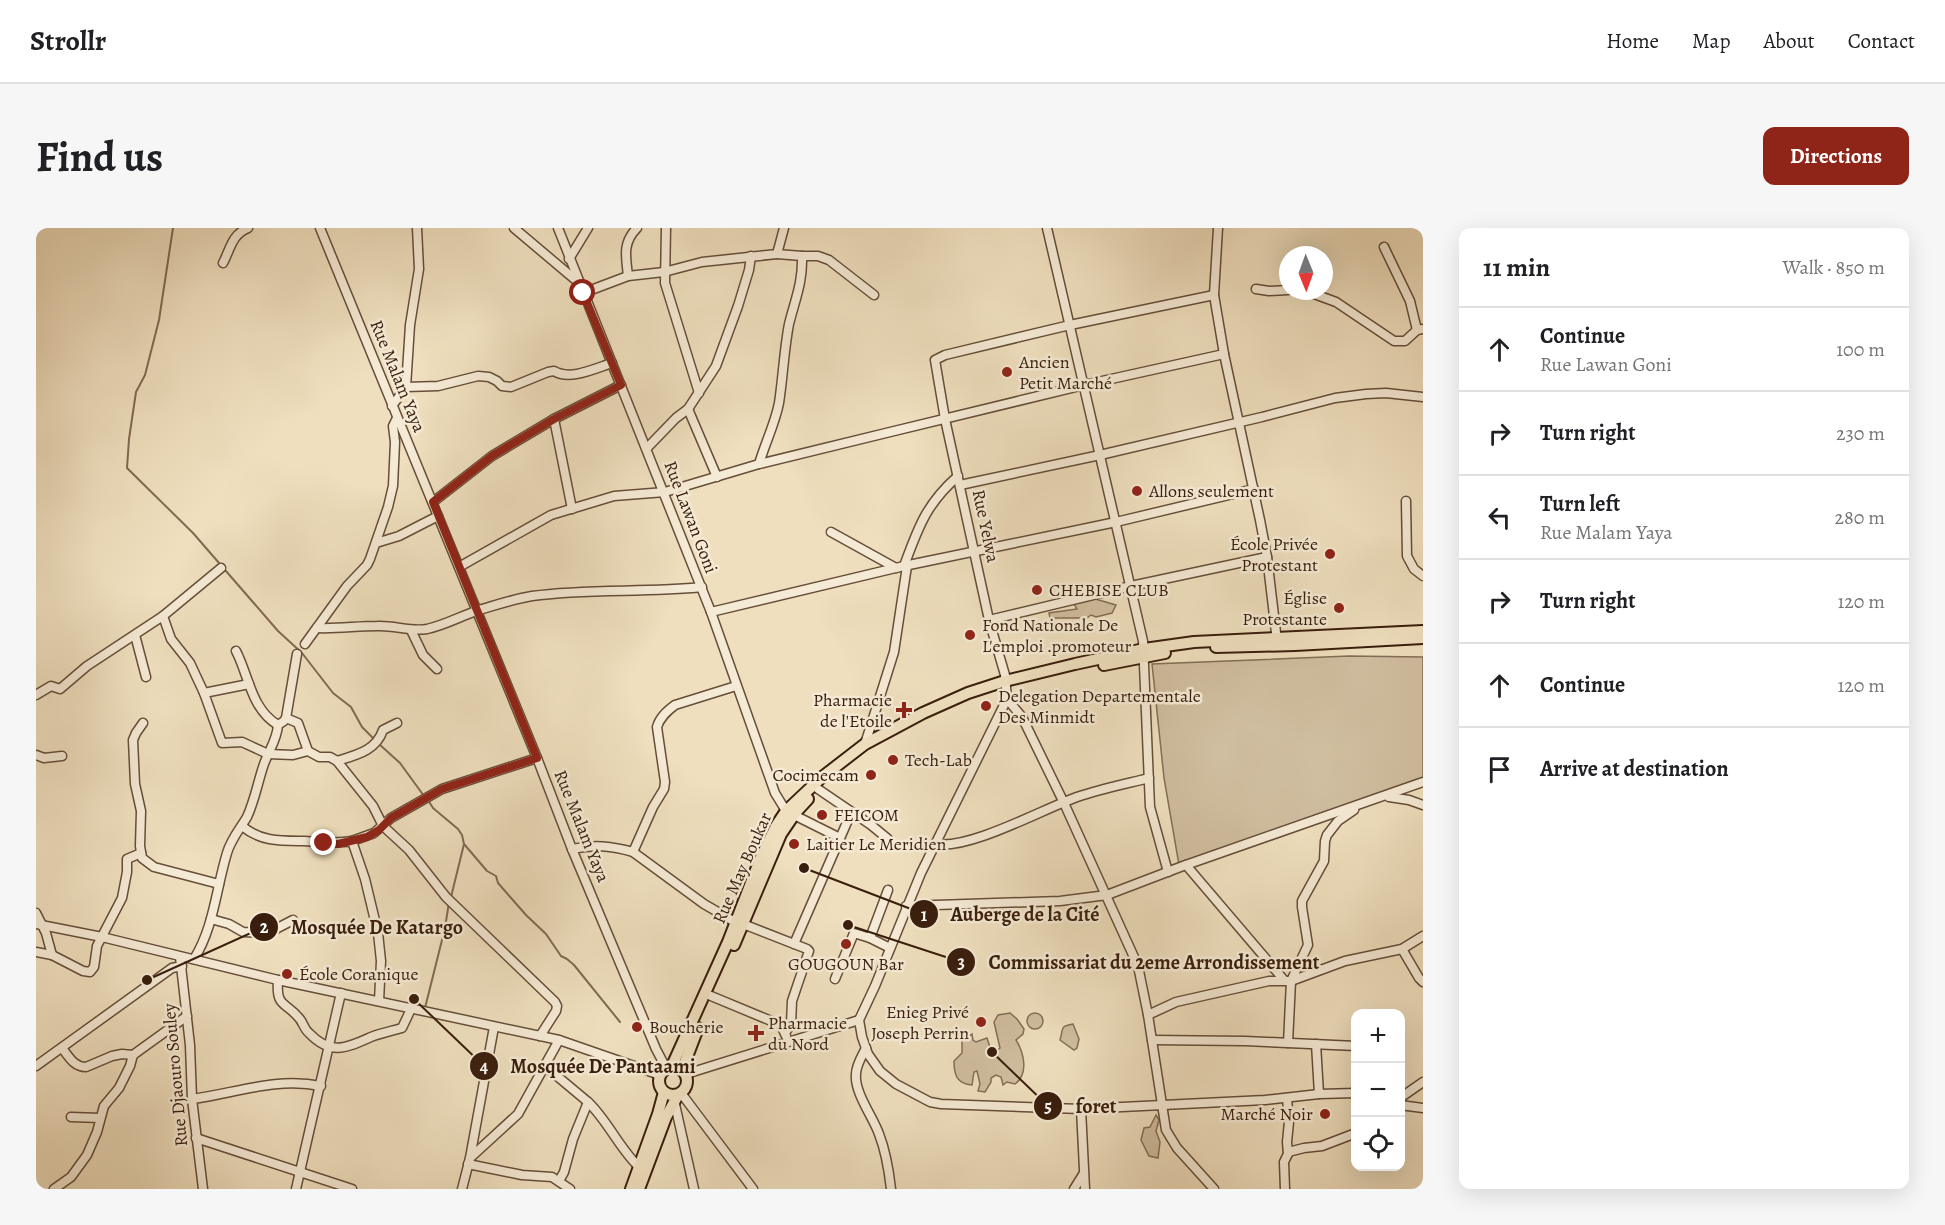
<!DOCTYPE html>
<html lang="en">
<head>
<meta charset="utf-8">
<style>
	body { margin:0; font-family:Alegreya,serif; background:#f6f6f6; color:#202124 }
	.controls { position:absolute; right:18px; bottom:18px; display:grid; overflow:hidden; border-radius:12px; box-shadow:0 6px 24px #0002 }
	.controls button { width:54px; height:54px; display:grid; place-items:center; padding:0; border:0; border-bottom:2px solid #e0e0e0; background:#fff; color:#202124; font:30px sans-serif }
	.compass { position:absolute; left:1243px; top:18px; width:54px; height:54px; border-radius:50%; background:#fff; box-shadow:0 6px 24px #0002; rotate:179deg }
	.stop { position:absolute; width:18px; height:18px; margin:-14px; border:4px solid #8f2418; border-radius:50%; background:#fff }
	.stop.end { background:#8f2418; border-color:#fff; box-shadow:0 2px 6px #0008 }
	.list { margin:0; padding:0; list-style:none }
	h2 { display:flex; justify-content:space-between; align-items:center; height:78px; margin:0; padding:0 24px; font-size:26px }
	h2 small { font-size:20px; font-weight:400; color:#757577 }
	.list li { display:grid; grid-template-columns:39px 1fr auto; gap:18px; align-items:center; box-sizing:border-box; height:84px; padding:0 24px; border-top:2px solid #e0e0e0 }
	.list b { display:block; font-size:22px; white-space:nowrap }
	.list p { margin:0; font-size:20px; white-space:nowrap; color:#757577 }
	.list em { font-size:20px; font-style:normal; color:#757577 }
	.icon { flex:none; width:33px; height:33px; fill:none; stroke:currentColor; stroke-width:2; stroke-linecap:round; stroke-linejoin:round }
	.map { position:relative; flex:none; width:1387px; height:961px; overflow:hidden; border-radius:12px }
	header { display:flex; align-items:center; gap:36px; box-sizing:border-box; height:84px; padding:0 30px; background:#fff; border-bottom:2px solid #e0e0e0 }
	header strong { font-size:28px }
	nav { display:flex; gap:33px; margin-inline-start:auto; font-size:21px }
	.intro { display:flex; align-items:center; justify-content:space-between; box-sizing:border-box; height:144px; padding:0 36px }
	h1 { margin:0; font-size:42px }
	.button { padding:15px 27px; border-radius:12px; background:#8f2418; color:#fff; font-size:21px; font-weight:700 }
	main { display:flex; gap:36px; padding:0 36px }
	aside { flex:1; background:#fff; border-radius:12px; box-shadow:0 6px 24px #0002 }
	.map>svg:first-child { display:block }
	.green { fill:#d0bea0; stroke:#846e56; stroke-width:1.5 }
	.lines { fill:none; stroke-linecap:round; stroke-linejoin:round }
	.stream { stroke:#816a53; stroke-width:2 }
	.minor-casing { stroke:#664e39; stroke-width:11 }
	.major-casing { stroke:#391e0d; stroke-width:14 }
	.minor { stroke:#f5ead5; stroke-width:8 }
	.major { stroke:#efdfbe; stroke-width:10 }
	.route { stroke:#8f2418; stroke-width:8 }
	.poi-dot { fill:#8f2418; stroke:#f5ead5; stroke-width:2 }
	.labels { text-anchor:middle; stroke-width:5; stroke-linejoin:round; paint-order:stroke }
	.poi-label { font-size:18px; fill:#391e0d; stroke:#f5ead5; text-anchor:start }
	.street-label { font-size:18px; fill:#391e0d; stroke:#f5ead5 }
	.leader { fill:none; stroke:#391e0d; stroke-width:2 }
	.callout-dot { fill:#391e0d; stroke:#f5ead5; stroke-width:2 }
	.mark-label { font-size:18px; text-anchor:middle; font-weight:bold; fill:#fff }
	.callout-label { font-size:20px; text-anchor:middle; font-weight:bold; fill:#391e0d; stroke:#f5ead5; stroke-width:5; stroke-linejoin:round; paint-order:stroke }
</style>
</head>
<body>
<header>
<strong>Strollr</strong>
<nav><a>Home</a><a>Map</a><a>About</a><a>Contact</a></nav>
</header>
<div class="intro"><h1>Find us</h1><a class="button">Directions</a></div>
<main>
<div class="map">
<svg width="1387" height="961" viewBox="0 0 1387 961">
	<rect width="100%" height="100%" fill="#efdfbe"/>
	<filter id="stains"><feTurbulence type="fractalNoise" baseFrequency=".00333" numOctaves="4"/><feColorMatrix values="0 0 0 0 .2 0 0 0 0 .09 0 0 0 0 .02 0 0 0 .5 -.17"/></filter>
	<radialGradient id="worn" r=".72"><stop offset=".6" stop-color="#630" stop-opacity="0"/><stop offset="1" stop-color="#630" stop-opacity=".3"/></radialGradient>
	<g class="green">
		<polygon points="1056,370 1080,377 1076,385 1060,389 1055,387 1051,390 1014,390 1013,385 1041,381 1038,376"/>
		<polygon points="1313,428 1387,429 1387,551 1143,637 1128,550 1116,436"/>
		<circle cx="999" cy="793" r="8"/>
		<path d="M974,785L981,791L988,801L987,806L980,812C988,825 993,846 979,856L971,854L967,857L965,849L960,847L955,850V854L949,864L942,863L944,856L941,843L938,844L936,857C921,856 918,847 918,833L926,825V813L936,806L937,812L940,814L951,810L954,819L960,823L964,820L958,794L962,787Z"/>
		<path d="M1037,796L1043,811L1041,820L1038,822L1024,812C1028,799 1023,799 1037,796Z"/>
		<polygon points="1120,887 1123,892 1120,903 1124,914 1122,930 1113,928 1105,912 1108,900 1114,899"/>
	</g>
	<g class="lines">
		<g class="stream">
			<polyline points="137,0 123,92 109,147 100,164 93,211 91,240 157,305 242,403 266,425 297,465 315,479 326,499 339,512"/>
			<polyline points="343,516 364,535 388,568"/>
			<polyline points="392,572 397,580 422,601 426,607 428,616 451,643 460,648 462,655 490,687 510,706 525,728 531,731 538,737 584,794"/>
			<polyline points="415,669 428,616"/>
			<polyline points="389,780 409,700 413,674"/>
		</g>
		<defs>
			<g id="minor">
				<polyline points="284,0 501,530 536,621 620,821 630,840"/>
				<polyline points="478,0 542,54"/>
				<polyline points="522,0 675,384 739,565 750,583 804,610"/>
				<polyline points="630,0 629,55 663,165"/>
				<polyline points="1011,0 1107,413 1114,579 1132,644"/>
				<polyline points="1182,0 1178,67 1188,126 1224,292 1231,329 1241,413"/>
				<polyline points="1348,19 1374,73 1381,102"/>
				<polyline points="741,26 766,28"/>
				<polyline points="533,31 552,0"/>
				<path d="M187,35C194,22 196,6 212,0"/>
				<path d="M592,48C590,29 586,15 601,0"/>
				<polyline points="1220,61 1233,63 1252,62"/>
				<polyline points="1270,63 1300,74 1358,113 1369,113 1381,102 1387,101"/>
				<polyline points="547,65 592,48 628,44 666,34 741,26 748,0"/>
				<path d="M370,159L402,158L442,148L453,149L461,153L466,158L475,159L512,144L518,143C534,153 560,140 576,135"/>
				<polyline points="356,178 370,159 374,97 383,41 381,0"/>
				<polyline points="652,181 681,249"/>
				<polyline points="518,191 536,281"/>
				<polyline points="611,220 640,190 652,181 680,138 702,78 713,42 715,28"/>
				<path d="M723,236C729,215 739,196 743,175C747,149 748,122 753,96C759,72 767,54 766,28H782L793,32L838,67"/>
				<polyline points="924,257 1064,227 1226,189 1299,170 1330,166 1350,165 1387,169"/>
				<polyline points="1370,273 1371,328 1378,341 1387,348"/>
				<polyline points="397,274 456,228 518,191 585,157"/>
				<polyline points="795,304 860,340"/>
				<polyline points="340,315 363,308 402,288"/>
				<path d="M868,338C882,300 890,276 922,248"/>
				<polyline points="423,339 515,287 578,268 629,264 723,236 850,205 1048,157 1188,126"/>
				<polyline points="675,384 868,338 1080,294 1218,261"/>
				<polyline points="127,388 135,411 154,435 168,465"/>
				<polyline points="953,392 1095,358 1231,329"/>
				<path d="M281,400C301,401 321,398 341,398C358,397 375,404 391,401C409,397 425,388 443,382C460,377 478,371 496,368C552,360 609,365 666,359"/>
				<polyline points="375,402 387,427 401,441"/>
				<polyline points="99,407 110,449"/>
				<polyline points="269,416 311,358 331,337 334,331 352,279 357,258 359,214 357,198 361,190"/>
				<path d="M200,423C213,448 215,481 242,497"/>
				<polyline points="213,456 168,465 186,515 206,514 232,526 257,527 272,523 262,495 250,490"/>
				<polyline points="0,467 15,458 24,461 51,438 127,388 185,340"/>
				<polyline points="971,471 885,645 839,758 823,792 826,809 832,826 844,843 860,856 894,874 905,876 1045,881 1229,872 1283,866 1320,865"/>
				<polyline points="971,471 969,447 953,392 909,191 899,132 909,127 1034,97 1178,67"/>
				<polyline points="971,471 986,489 1028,575 1102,738 1112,787 1130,902 1141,920 1178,961"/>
				<polyline points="107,495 100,505 97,512 99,556 105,583 104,618 106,630 118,639 183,656"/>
				<path d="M361,495L347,502C340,523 320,527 301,533L337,578L347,598L373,622L410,669L519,774L521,778L520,783L504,808"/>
				<polyline points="829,516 858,424 871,338"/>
				<polyline points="272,523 283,529 294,529 301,533"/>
				<polyline points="0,527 8,530 26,528"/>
				<polyline points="782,561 835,597 852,611"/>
				<polyline points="1353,569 1373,572 1387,577"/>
				<path d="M206,598C225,614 245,613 268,613C284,614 299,616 316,613"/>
				<path d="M900,616C933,622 1007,581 1041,569C1064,561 1089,556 1113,550"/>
				<path d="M536,621C558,616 576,618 597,624L617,579L628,561L629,554L621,499C624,489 631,483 639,477L700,458"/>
				<polyline points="597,624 668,676 699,694"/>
				<polyline points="1150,637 1248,752"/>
				<polyline points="852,662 834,710 854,720"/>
				<polyline points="870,678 1024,673 1071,667 1147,638 1387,554"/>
				<polyline points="0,685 10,705 16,727 47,743 54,744 58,739 61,718 86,670 91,644 91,631 105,625"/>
				<polyline points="175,691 193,696 207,704 232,705 257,692"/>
				<polyline points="0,696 66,709 242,752 523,812 624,847"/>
				<polyline points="707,696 771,721 773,723 756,773 755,796 749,805"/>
				<polyline points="758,716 815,585"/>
				<polyline points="1366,721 1383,750 1387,754"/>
				<polyline points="0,724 16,727"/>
				<polyline points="144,729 154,817 156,871 167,961"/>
				<path d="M158,731C178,699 180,661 191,625C195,611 204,601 211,589C219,572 222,553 228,536C233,522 241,512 242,497L248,493L250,490L261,426"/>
				<polyline points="799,751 818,705 834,710"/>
				<path d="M242,752C240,780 249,773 263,790C267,794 268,801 273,805C295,828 310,820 335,809C345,805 356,803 366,800L375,781"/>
				<polyline points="675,768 745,797 750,808"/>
				<polyline points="343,773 345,733 342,705 329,651 316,613 338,605 355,590 406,561 501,530"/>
				<polyline points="1112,787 1140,774 1233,753 1255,753 1309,733 1366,721 1387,708"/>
				<polyline points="1116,812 1209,813 1320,818"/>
				<polyline points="1252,815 1255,753 1272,717 1266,679 1266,673 1288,633 1289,613 1291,607 1302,593 1318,582"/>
				<polyline points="1280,816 1283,866"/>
				<path d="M26,820C33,829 38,839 50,839L76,828L86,826L97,827"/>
				<path d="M830,820C826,828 820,837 820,846C818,864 837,889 843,906C850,924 853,943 855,961"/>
				<polyline points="0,838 136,740 146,738"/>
				<polyline points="509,838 552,874"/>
				<polyline points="650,846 823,792"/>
				<polyline points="645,865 717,961"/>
				<polyline points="1364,870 1387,854"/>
				<path d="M156,871C200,865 240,849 285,858"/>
				<polyline points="638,872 658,961"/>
				<polyline points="1364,877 1387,880"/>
				<polyline points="1045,881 1049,961"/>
				<polyline points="35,889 64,890"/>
				<polyline points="160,910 316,961"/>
				<polyline points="1252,924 1268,920 1286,918 1320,905"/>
				<polyline points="434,930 482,886 523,812"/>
				<polyline points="432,936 486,947 516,949 534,961"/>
				<path d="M523,953L528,944L537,911L552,874C572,893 583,920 603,939"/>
				<polyline points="18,961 35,949 51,927 61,904 68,878 83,860 94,838 97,827 151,788"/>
				<polyline points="260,961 305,765"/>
				<polyline points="426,961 434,930 458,799"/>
				<polyline points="1038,961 1048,945"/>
				<polyline points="1249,961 1248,934 1252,926 1251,914 1253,894 1251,870"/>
			</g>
			<g id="major">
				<polyline points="1180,419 1259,417 1387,410"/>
				<polyline points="1068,437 1129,425"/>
				<polyline points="698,717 745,606 760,584 772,571"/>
				<polyline points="636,838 692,714 725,629 740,598 750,583 785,550 829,516 887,485 932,465 969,453 1039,436 1108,421 1158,414 1387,403"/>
				<circle cx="637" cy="853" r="14"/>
				<polyline points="646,842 662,800"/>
				<polyline points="595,961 622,886 628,864"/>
				<polyline points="603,961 630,889 642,867"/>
			</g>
		</defs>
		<use href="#minor" class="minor-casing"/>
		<use href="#major" class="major-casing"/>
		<use href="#minor" class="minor"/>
		<use href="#major" class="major"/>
	</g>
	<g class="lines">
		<polyline class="route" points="288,615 302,616 331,609 343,602 355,590 406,561 501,530 397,274 456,228 518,191 585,157 547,65"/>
	</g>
	<g class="poi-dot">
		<circle cx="971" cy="144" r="6"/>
		<circle cx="1101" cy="263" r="6"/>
		<circle cx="1294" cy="326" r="6"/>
		<circle cx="1001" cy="362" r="6"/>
		<circle cx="1303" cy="380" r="6"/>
		<circle cx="934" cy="407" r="6"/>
		<circle cx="950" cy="478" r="6"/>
		<path d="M865 473h6v6h6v6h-6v6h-6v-6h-6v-6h6z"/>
		<circle cx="857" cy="532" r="6"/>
		<circle cx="835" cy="547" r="6"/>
		<circle cx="786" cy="587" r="6"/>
		<circle cx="758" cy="616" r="6"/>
		<circle cx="810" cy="716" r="6"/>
		<circle cx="251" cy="746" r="6"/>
		<circle cx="945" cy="794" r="6"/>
		<circle cx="601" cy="799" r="6"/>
		<path d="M717 796h6v6h6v6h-6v6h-6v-6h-6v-6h6z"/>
		<circle cx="1289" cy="886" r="6"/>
	</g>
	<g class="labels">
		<g class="poi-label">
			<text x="983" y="140">Ancien<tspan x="983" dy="21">Petit Marché</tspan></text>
			<text x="1113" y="269">Allons seulement</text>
			<text x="1282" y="322" text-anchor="end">École Privée<tspan x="1282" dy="21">Protestant</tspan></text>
			<text x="1013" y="368">CHEBISE CLUB</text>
			<text x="1291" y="376" text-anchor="end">Église<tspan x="1291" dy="21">Protestante</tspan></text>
			<text x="946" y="403">Fond Nationale De<tspan x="946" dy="21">L'emploi .promoteur</tspan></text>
			<text x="962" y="474">Delegation Departementale<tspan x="962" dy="21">Des Minmidt</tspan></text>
			<text x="856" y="478" text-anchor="end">Pharmacie<tspan x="856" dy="21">de l'Etoile</tspan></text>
			<text x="869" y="538">Tech-Lab</text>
			<text x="823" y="553" text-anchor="end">Cocimecam</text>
			<text x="798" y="593">FEICOM</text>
			<text x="770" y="622">Laitier Le Meridien</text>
			<text x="810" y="742" text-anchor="middle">GOUGOUN Bar</text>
			<text x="263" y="752">École Coranique</text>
			<text x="933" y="790" text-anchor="end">Enieg Privé<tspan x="933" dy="21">Joseph Perrin</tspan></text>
			<text x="732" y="801">Pharmacie<tspan x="732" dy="21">du Nord</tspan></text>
			<text x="613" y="805">Boucherie</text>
			<text x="1277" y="892" text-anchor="end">Marché Noir</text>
		</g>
		<g class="street-label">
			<text transform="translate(362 148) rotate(68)" y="6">Rue Malam Yaya</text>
			<text transform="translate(655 289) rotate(69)" y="6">Rue Lawan Goni</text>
			<text transform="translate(950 298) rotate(78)" y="6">Rue Yelwa</text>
			<text transform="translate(546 598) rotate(68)" y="6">Rue Malam Yaya</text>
			<text transform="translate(706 640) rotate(-66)" y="6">Rue May Boukar</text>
			<text transform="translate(139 847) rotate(-95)" y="6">Rue Djaouro Souley</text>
		</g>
	</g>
	<path class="leader" d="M768 640L888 686M111 752L228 699M812 697L925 734M378 771L448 838M956 824L1012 878"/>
	<g class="callout-dot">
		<circle cx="768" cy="640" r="6"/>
		<circle cx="111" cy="752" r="6"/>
		<circle cx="812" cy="697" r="6"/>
		<circle cx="378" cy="771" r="6"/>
		<circle cx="956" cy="824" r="6"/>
		<circle cx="888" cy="686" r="15"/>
		<circle cx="228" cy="699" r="15"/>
		<circle cx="925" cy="734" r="15"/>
		<circle cx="448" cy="838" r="15"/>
		<circle cx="1012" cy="878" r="15"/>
	</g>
	<g class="mark-label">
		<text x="888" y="693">1</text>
		<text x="228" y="705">2</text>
		<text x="925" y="740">3</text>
		<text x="448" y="844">4</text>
		<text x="1012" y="884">5</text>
	</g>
	<g class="callout-label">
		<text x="989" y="693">Auberge de la Cité</text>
		<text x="341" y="706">Mosquée De Katargo</text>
		<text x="1118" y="741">Commissariat du 2eme Arrondissement</text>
		<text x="567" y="845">Mosquée De Pantaami</text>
		<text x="1060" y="885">foret</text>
	</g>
	<rect width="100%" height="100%" filter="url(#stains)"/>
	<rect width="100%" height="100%" fill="url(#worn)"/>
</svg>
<div class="controls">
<button>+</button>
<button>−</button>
<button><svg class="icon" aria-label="locate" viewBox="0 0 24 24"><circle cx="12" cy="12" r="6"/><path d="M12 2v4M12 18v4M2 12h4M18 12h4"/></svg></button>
</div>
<svg class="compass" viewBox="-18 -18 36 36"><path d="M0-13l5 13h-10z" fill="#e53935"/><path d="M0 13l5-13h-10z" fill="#757577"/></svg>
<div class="stop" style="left:547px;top:65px"></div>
<div class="stop end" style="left:288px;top:615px"></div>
</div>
<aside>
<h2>11 min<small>Walk · 850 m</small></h2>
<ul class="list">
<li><svg class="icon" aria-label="ahead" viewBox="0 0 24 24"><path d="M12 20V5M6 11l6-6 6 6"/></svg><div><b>Continue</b><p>Rue Lawan Goni</p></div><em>100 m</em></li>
<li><svg class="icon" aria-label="right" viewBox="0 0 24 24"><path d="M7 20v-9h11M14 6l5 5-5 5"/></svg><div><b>Turn right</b></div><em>230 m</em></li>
<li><svg class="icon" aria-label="left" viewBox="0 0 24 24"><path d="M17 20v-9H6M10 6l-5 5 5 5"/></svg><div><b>Turn left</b><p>Rue Malam Yaya</p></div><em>280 m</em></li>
<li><svg class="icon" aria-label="right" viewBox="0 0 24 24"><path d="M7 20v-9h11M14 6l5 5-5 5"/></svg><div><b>Turn right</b></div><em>120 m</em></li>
<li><svg class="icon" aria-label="ahead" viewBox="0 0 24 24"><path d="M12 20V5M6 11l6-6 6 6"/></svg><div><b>Continue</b></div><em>120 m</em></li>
<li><svg class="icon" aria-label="arrive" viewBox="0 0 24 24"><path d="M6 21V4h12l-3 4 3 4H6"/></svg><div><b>Arrive at destination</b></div></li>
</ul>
</aside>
</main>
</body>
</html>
